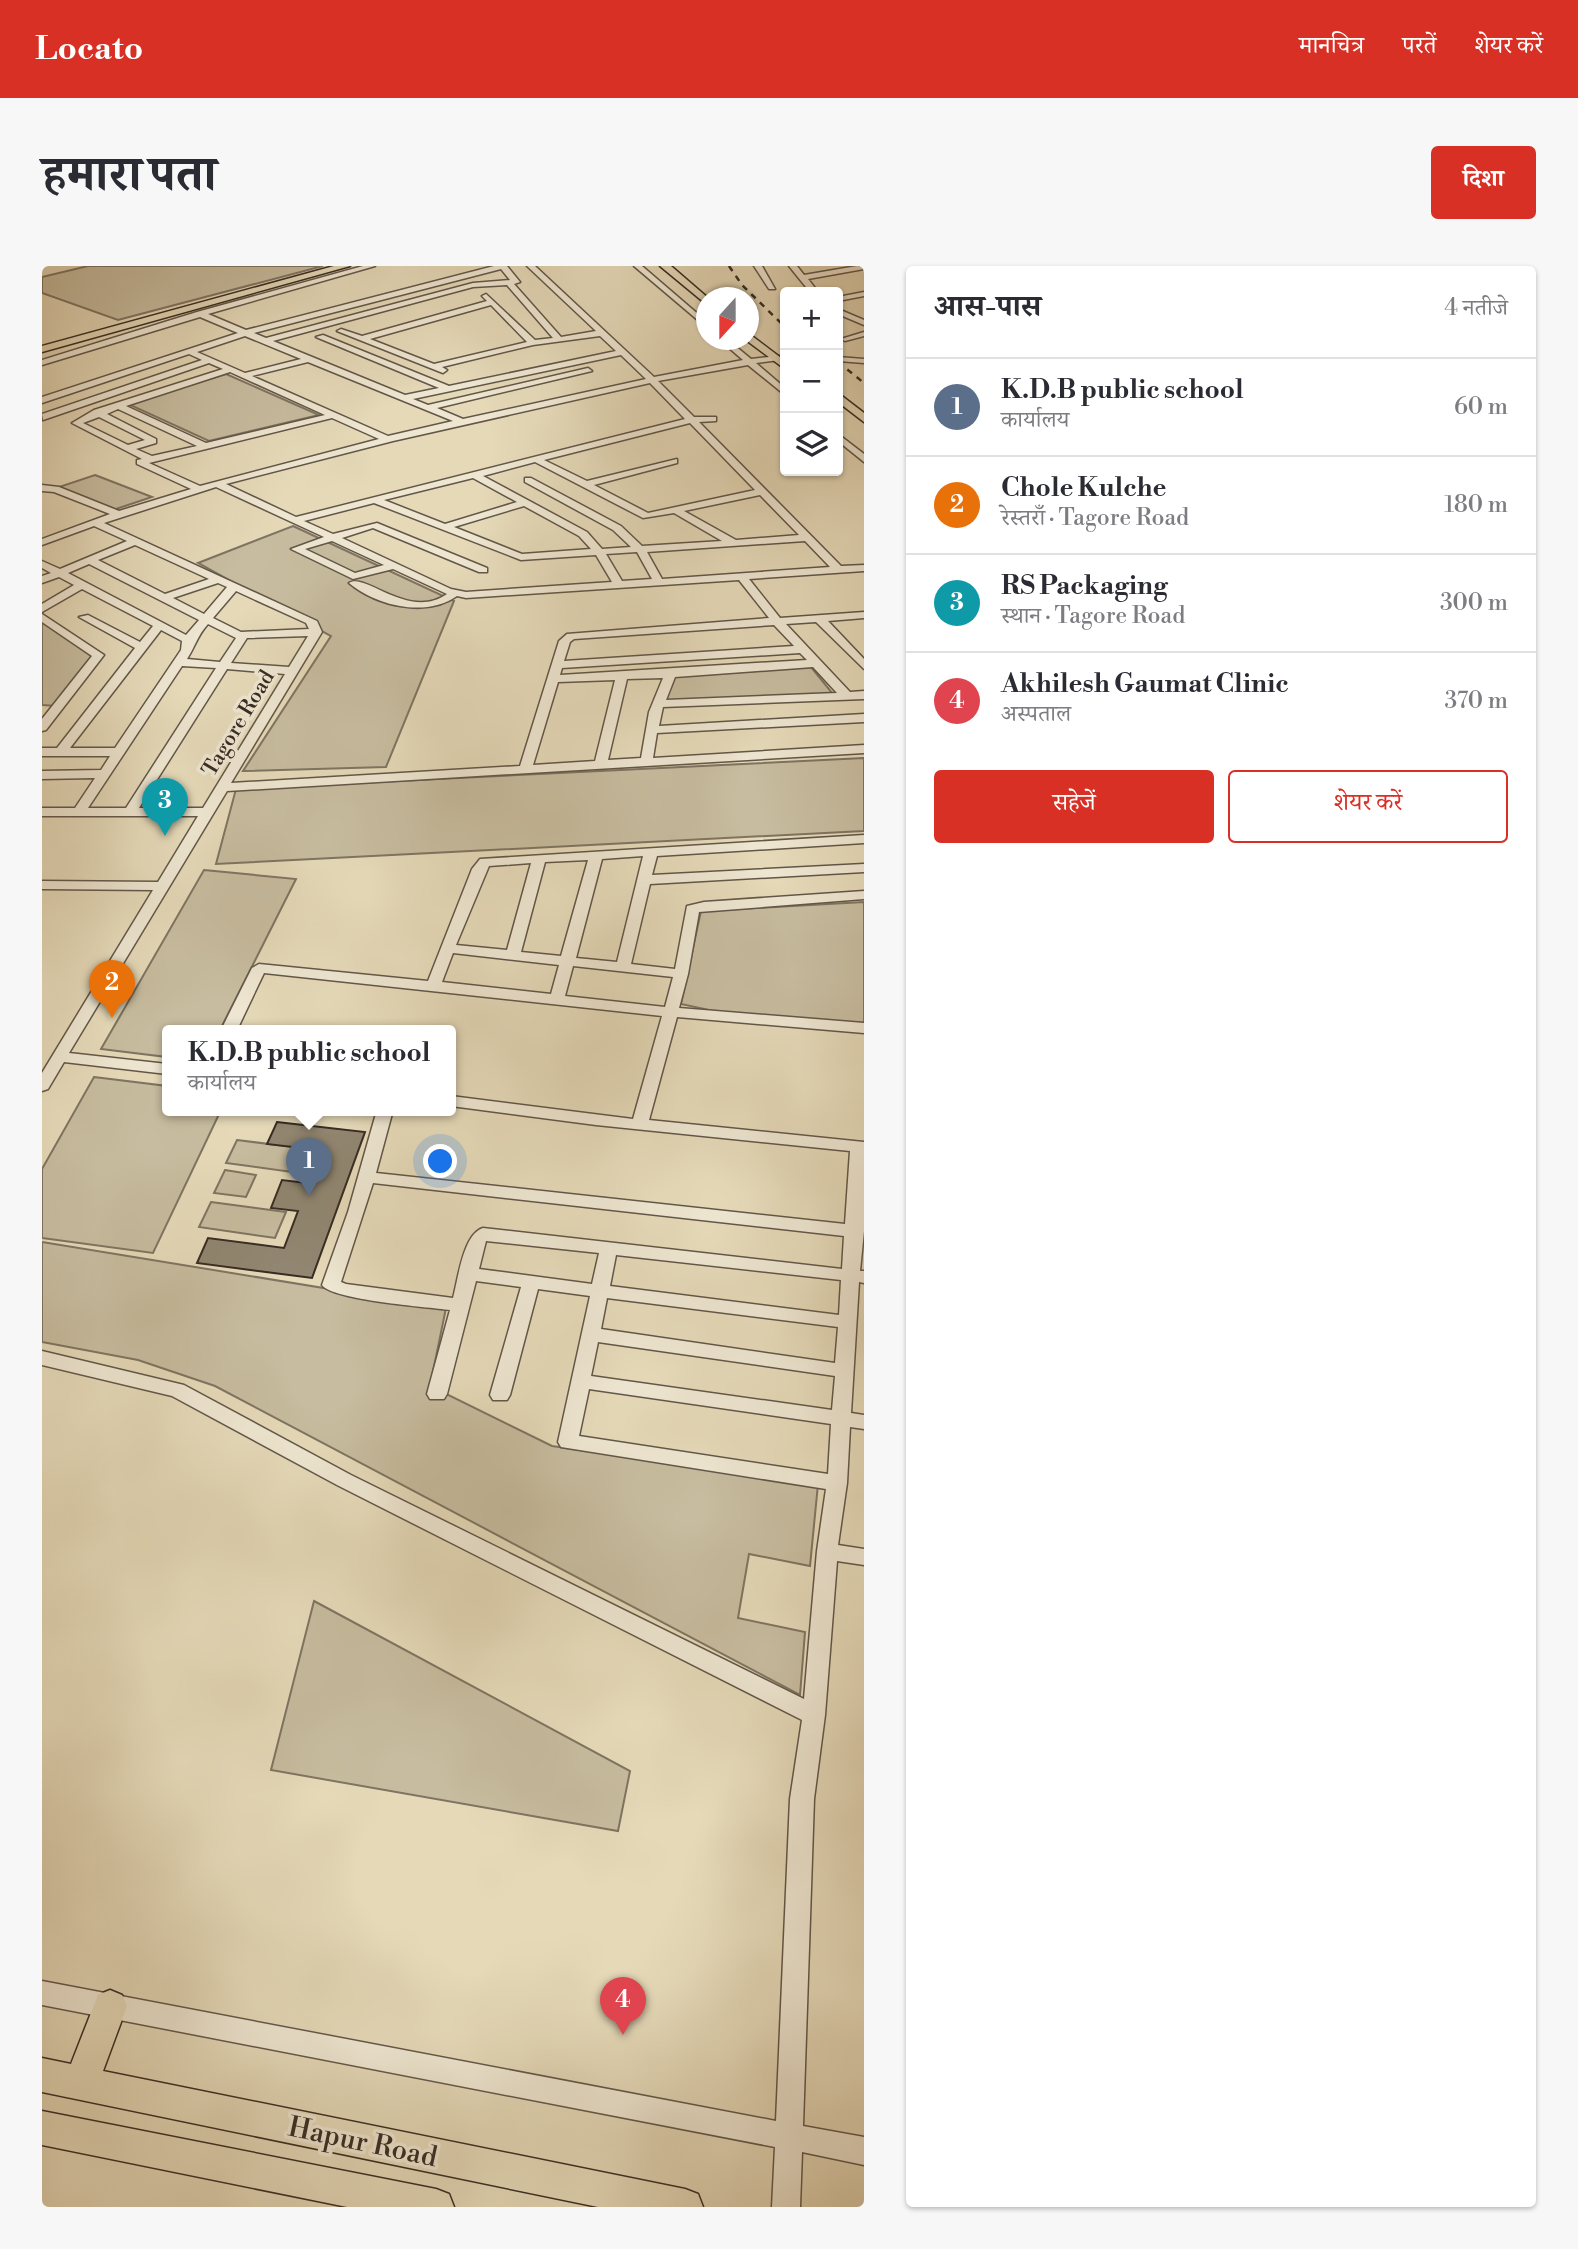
<!DOCTYPE html>
<html lang="hi">
<head>
<meta charset="utf-8">
<style>
	body { margin:0; font-family:"Libre Bodoni","Noto Serif Devanagari",serif; background:#f7f7f7; color:#2b2b33 }
	.controls { position:absolute; right:21px; top:21px; display:grid; overflow:hidden; border-radius:7px; box-shadow:0 2px 5px #0004 }
	.controls button { width:63px; height:63px; display:grid; place-items:center; padding:0; border:0; border-bottom:2px solid #e1e1e2; background:#fff; color:#2b2b33; font:35px sans-serif }
	.compass { position:absolute; left:654px; top:21px; width:63px; height:63px; border-radius:50%; background:#fff; box-shadow:0 2px 5px #0004; rotate:201deg }
	.you { position:absolute; left:399px; top:896px; width:24px; height:24px; margin:-18px; border:5px solid #fff; border-radius:50%; background:#1a73e8; box-shadow:0 0 0 10px #1a73e833 }
	.badge { display:grid; place-items:center; width:46px; height:46px; border-radius:50%; background:#d93025; color:#fff; font-size:23px; font-weight:700 }
	.pin { position:absolute; translate:-50% -58px; filter:drop-shadow(0 2px 4px #0008) }
	.pin::after { content:''; position:absolute; top:37px; width:24px; height:21px; background:inherit; clip-path:polygon(0 0,100% 0,50% 100%) }
	.popup { position:absolute; left:120px; top:759px; width:294px; height:91px; box-sizing:border-box; display:grid; place-content:center; border-radius:7px; background:#fff; filter:drop-shadow(0 2px 5px #0005); font-size:23px; white-space:nowrap; color:#7c7c81 }
	.popup b { font-size:26px; color:#2b2b33 }
	.popup::after { content:''; position:absolute; left:50%; top:100%; margin-left:-14px; border:14px solid transparent; border-top-color:#fff }
	.list { margin:0; padding:0; list-style:none }
	h2 { display:flex; justify-content:space-between; align-items:center; height:91px; margin:0; padding:0 28px; font-size:30px }
	h2 small { font-size:23px; font-weight:400; color:#7c7c81 }
	.list li { display:grid; grid-template-columns:46px 1fr auto; gap:21px; align-items:center; box-sizing:border-box; height:98px; padding:0 28px; border-top:2px solid #e1e1e2 }
	.list b { display:block; font-size:26px; white-space:nowrap }
	.list p { margin:0; font-size:23px; white-space:nowrap; color:#7c7c81 }
	.list em { font-size:23px; font-style:normal; color:#7c7c81 }
	.actions { display:flex; gap:14px; padding:21px 28px }
	.actions a { flex:1; padding:16px 0; border:2px solid #d93025; border-radius:7px; text-align:center; font-size:24px; color:#d93025 }
	.actions .main { background:#d93025; color:#fff }
	.icon { flex:none; width:38px; height:38px; fill:none; stroke:currentColor; stroke-width:2; stroke-linecap:round; stroke-linejoin:round }
	.map { position:relative; flex:none; width:822px; height:1941px; overflow:hidden; border-radius:7px }
	header { display:flex; align-items:center; gap:42px; box-sizing:border-box; height:98px; padding:0 35px; background:#d93025; color:#fff }
	header strong { font-size:33px }
	nav { display:flex; gap:38px; margin-inline-start:auto; font-size:24px }
	.intro { display:flex; align-items:center; justify-content:space-between; box-sizing:border-box; height:168px; padding:0 42px }
	h1 { margin:0; font-size:49px }
	.button { padding:18px 32px; border-radius:7px; background:#d93025; color:#fff; font-size:24px; font-weight:700 }
	main { display:flex; gap:42px; padding:0 42px }
	aside { flex:1; background:#fff; border-radius:7px; box-shadow:0 2px 5px #0004 }
	.map>svg:first-child { display:block }
	.green { fill:#c7bc9f; stroke:#7f7462; stroke-width:2 }
	.building { fill:#918671; stroke:#372c24; stroke-width:2 }
	.lines { fill:none; stroke-linecap:round; stroke-linejoin:round }
	.minor-casing { stroke:#625749; stroke-width:3 }
	.major-casing { stroke:#372c24; stroke-width:3 }
	.minor { fill:#eee6d1; fill-rule:evenodd }
	.major { fill:#e5d9b8; fill-rule:evenodd }
	.rail { stroke:#372c24; stroke-width:2.5; stroke-dasharray:6 6; stroke-linecap:butt }
	.labels { text-anchor:middle; stroke-width:7; stroke-linejoin:round; paint-order:stroke }
	.far-street-label { font-size:21px; fill:#372c24; stroke:#eee6d1 }
	.near-street-label { font-size:28px; fill:#372c24; stroke:#eee6d1 }
</style>
</head>
<body>
<header>
<strong>Locato</strong>
<nav><a>मानचित्र</a><a>परतें</a><a>शेयर करें</a></nav>
</header>
<div class="intro"><h1>हमारा पता</h1><a class="button">दिशा</a></div>
<main>
<div class="map">
<svg width="822" height="1941" viewBox="0 0 822 1941">
	<rect width="100%" height="100%" fill="#e5d9b8"/>
	<filter id="stains"><feTurbulence type="fractalNoise" baseFrequency=".00286" numOctaves="4"/><feColorMatrix values="0 0 0 0 .2 0 0 0 0 .09 0 0 0 0 .02 0 0 0 .5 -.17"/></filter>
	<radialGradient id="worn" r=".72"><stop offset=".6" stop-color="#630" stop-opacity="0"/><stop offset="1" stop-color="#630" stop-opacity=".3"/></radialGradient>
	<g class="green">
		<polygon points="46,0 281,0 76,54 0,27 0,11"/>
		<polygon points="184,108 277,149 167,175 86,138"/>
		<polygon points="53,209 110,231 71,244 14,222"/>
		<polygon points="251,260 412,335 344,501 201,505 289,370 156,297"/>
		<polygon points="0,351 59,393 14,440 0,439"/>
		<polygon points="769,401 791,428 621,436 630,411"/>
		<polygon points="822,492 822,565 174,598 194,523"/>
		<polygon points="162,604 254,613 178,764 125,764 125,791 59,783"/>
		<polygon points="822,636 822,762 690,749 639,738 659,645"/>
		<polygon points="52,811 125,820 125,844 179,844 111,987 0,972 0,903"/>
		<polygon points="195,874 267,883 257,907 184,897"/>
		<polygon points="183,904 214,909 204,931 172,927"/>
		<polygon points="169,936 244,946 233,972 157,961"/>
		<polygon points="0,976 404,1042 388,1120 510,1180 776,1218 768,1300 707,1288 696,1352 763,1366 758,1429 173,1120 96,1094 0,1076"/>
		<polygon points="272,1335 588,1505 576,1565 229,1504"/>
	</g>
	<polygon class="building" points="235,856 323,866 270,1012 155,997 166,972 242,982 256,945 229,942 240,914 264,917 277,884 225,878"/>
	<g class="lines">
		<defs>
			<g id="minor">
				<path d="M321,0H333L166,48L204,64L452,0H465L478,16L472,18L519,71L554,65L485,0H493L612,111L701,94L678,74H686L709,93L737,90V94L714,97L743,122V129L706,99L616,115L652,151H674V155L657,156L799,300L822,299V305L707,313L738,352L822,346V352L786,355L822,393V403L774,356L744,358L808,426L822,425V433L621,441L617,460L822,448V456L615,467L611,492L822,479V487L185,525L27,787L125,798V808L22,796L6,823L0,825V807L111,624L0,623V615L116,616L156,550H0V542H33L53,512L0,513V505L59,504L68,490H0V482H15L93,382L37,351L46,349L98,376L111,360L40,323L0,346V338L32,319L17,311L0,317V310L9,307L0,302V295L18,303L85,275L52,260L0,279V273L68,248L12,226L0,225V219L17,221L77,245L149,223L95,198V194L100,193L30,157L52,144L181,103L167,97L1,154L0,148L160,94L147,88L0,137V131L196,67L158,51L0,99V94L155,46ZM459,3L468,14L431,17L224,72L212,67ZM465,19L511,72L493,74L444,28L440,30L445,35L320,70L299,63L295,65L401,107L405,104L400,101L491,79L558,70L574,85L407,120L281,69L274,71L397,122L363,129L231,75L431,21ZM449,39L485,76L392,98L328,73ZM203,70L259,93L203,107L155,86ZM579,89L604,113L421,153L395,142L550,105L546,102L386,139L371,133ZM266,96L411,155L346,170L210,110ZM188,106L283,149L164,177L84,140ZM608,117L643,153L254,251L184,218L351,175ZM76,143L155,180L110,190L94,183L114,177V173L65,148ZM57,151L103,174L86,179L41,157ZM290,152L337,173L158,220L107,197ZM648,157L713,224L606,247L552,219L635,197V193L545,215L502,194ZM493,196L601,252L632,247L680,275L600,280L579,260L489,212H483V216L571,264L589,281L560,283L545,266L441,210ZM431,212L475,236L403,258L342,234ZM174,221L282,271L249,283L311,313L351,303L405,328C367,355 323,306 307,317C335,340 384,352 415,330L424,332L697,314L727,352L525,368L517,375L478,500L189,517L280,366L275,355L62,257ZM718,229L757,269L694,274L642,245ZM332,237L479,294L554,289L570,316L424,326L409,323L300,272L331,262L437,306H445V302L335,257L291,268L262,255ZM482,240L537,270L549,283L480,288L412,261ZM290,275L342,299L313,307L263,283ZM763,275L788,301L620,313L605,286ZM93,279L167,313L123,328L56,294ZM595,286L610,313L580,315L564,288ZM47,298L157,354L144,369L26,307ZM176,317L185,321L162,348L131,332ZM194,325L264,357L267,363L199,366L171,352ZM166,358L194,372L178,396L145,393C153,381 155,370 166,358ZM732,359L752,380L522,395L528,376L532,373ZM119,364L140,375L139,384L73,482H28ZM266,370L247,401L189,397L205,372ZM758,387L765,394L518,409L520,402ZM140,400L174,402L84,542H46ZM771,401L795,427L624,434L633,411ZM185,403L243,408L161,542H97ZM621,412L607,446L599,492L566,494L585,413ZM573,414L553,495L491,499L516,416Z"/>
				<polygon points="592,0 600,0 664,55 664,61"/>
				<polygon points="712,0 720,0 733,23 727,23"/>
				<polygon points="747,0 755,0 762,9 815,0 822,0 822,3 766,13 776,26 768,26"/>
				<polygon points="822,26 822,30 796,35 796,31"/>
				<polygon points="796,43 822,54 822,59 796,48"/>
				<polygon points="822,66 822,70 803,75 799,73"/>
				<polygon points="796,91 822,93 822,97 796,95"/>
				<polygon points="796,168 822,188 822,196 796,175"/>
				<polygon points="0,348 62,389 4,464 0,465 0,453 50,390 0,356"/>
				<path d="M822,569V577L615,590L610,609L822,598V606L608,618L589,698L633,703L645,640L662,636L822,625V633L657,646L646,708L637,742L822,757V767L635,751L607,854L822,876V965L818,1005H822V1017L817,1016L809,1147L822,1149V1163L808,1161L805,1217L796,1279L822,1283V1299L795,1295L783,1449L772,1533L761,1860L822,1871V1899L760,1886L758,1941H730L733,1881L0,1739V1715L734,1855L748,1533L760,1454L295,1219L130,1130L0,1099V1085L142,1119L309,1209L762,1433L775,1285L784,1223L519,1181L516,1176L548,1030L496,1023L468,1129L465,1134H451L448,1129L479,1021L434,1015L405,1128L402,1133H388L385,1128L408,1044C385,1041 290,1034 280,1019L306,946L335,844H351L334,907L803,958L808,885L554,859L409,840V830L591,853L620,750L222,707L195,764H179L210,702L217,698L386,715L430,603L438,593ZM601,590L575,696L534,692L560,593ZM546,594L519,690L479,686L503,596ZM489,597L465,684L414,679L447,600ZM411,687L517,699L509,728L400,716ZM531,700L631,711L623,741L523,730ZM331,917L802,970L800,1003L441,962C421,968 416,1014 411,1032L304,1018L299,1016ZM444,975L557,987L550,1018L437,1003ZM574,989L799,1014L797,1049L568,1020ZM565,1032L796,1061L793,1097L559,1063ZM556,1076L793,1110L790,1144L549,1110ZM547,1123L789,1158L786,1208L537,1170Z"/>
			</g>
			<g id="major">
				<polygon points="292,0 308,0 0,86 0,80"/>
				<polygon points="618,0 629,0 666,32 664,38"/>
				<polygon points="706,67 743,95 743,103 704,74"/>
				<polygon points="796,127 822,147 822,156 796,136"/>
				<polygon points="68,1724 80,1729 85,1740 61,1805 643,1923 656,1928 661,1941 556,1941 0,1826 0,1792 29,1798 56,1729"/>
				<polygon points="0,1845 394,1923 407,1928 412,1941 305,1941 0,1879"/>
			</g>
		</defs>
		<use href="#minor" class="minor-casing"/>
		<use href="#major" class="major-casing"/>
		<use href="#minor" class="minor"/>
		<use href="#major" class="major"/>
		<g class="rail">
			<polyline points="687,0 700,19 743,61"/>
			<polyline points="796,96 822,117"/>
		</g>
	</g>
	<g class="labels">
		<g class="far-street-label">
			<text transform="translate(196 457) rotate(-59)" y="7">Tagore Road</text>
		</g>
		<g class="near-street-label">
			<text transform="translate(321 1875) rotate(12)" y="10">Hapur Road</text>
		</g>
	</g>
	<rect width="100%" height="100%" filter="url(#stains)"/>
	<rect width="100%" height="100%" fill="url(#worn)"/>
</svg>
<div class="controls">
<button>+</button>
<button>−</button>
<button><svg class="icon" aria-label="layers" viewBox="0 0 24 24"><path d="M12 4l9 5-9 5-9-5zM3 14l9 5 9-5"/></svg></button>
</div>
<svg class="compass" viewBox="-18 -18 36 36"><path d="M0-13l5 13h-10z" fill="#e53935"/><path d="M0 13l5-13h-10z" fill="#7c7c81"/></svg>
<div class="you"></div>
<div class="pin badge" style="left:267px;top:930px;background:#5c6f8a">1</div>
<div class="popup"><b>K.D.B public school</b>कार्यालय</div>
<div class="pin badge" style="left:70px;top:752px;background:#e8710a">2</div>
<div class="pin badge" style="left:123px;top:570px;background:#0f9aa8">3</div>
<div class="pin badge" style="left:581px;top:1769px;background:#e0444e">4</div>
</div>
<aside>
<h2>आस-पास<small>4 नतीजे</small></h2>
<ul class="list">
<li><span class="badge" style="background:#5c6f8a">1</span><div><b>K.D.B public school</b><p>कार्यालय</p></div><em>60 m</em></li>
<li><span class="badge" style="background:#e8710a">2</span><div><b>Chole Kulche</b><p>रेस्तराँ · Tagore Road</p></div><em>180 m</em></li>
<li><span class="badge" style="background:#0f9aa8">3</span><div><b>RS Packaging</b><p>स्थान · Tagore Road</p></div><em>300 m</em></li>
<li><span class="badge" style="background:#e0444e">4</span><div><b>Akhilesh Gaumat Clinic</b><p>अस्पताल</p></div><em>370 m</em></li>
</ul>
<div class="actions"><a class="main">सहेजें</a><a>शेयर करें</a></div>
</aside>
</main>
</body>
</html>
